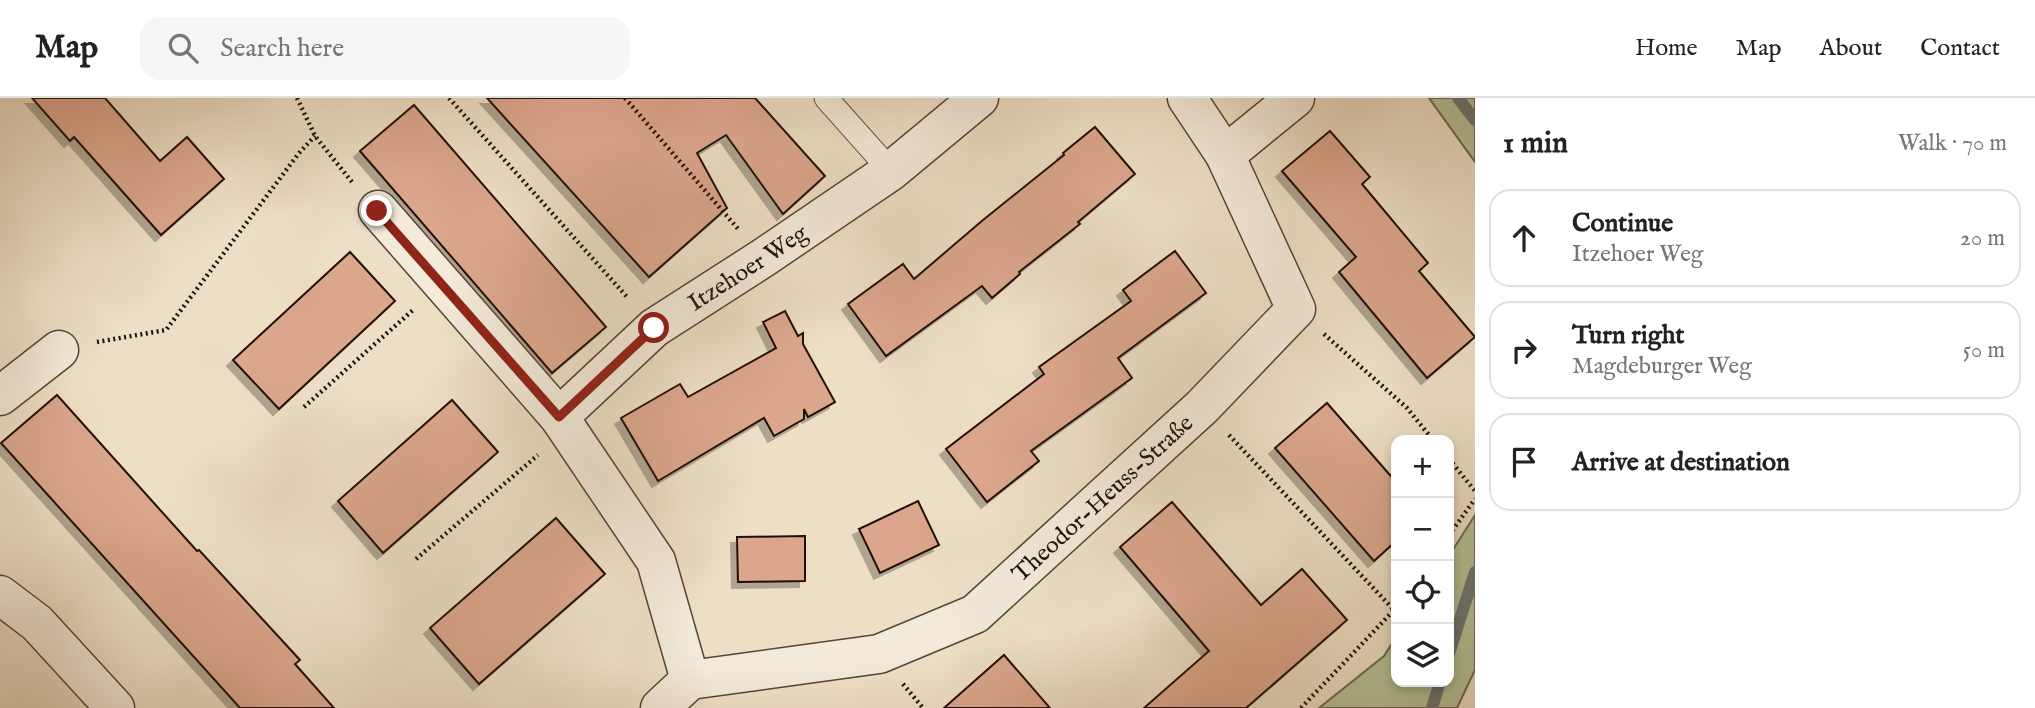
<!DOCTYPE html>
<html lang="en">
<head>
<meta charset="utf-8">
<style>
	body { margin:0; font-family:"IM FELL English",serif; background:#f6f6f6; color:#222 }
	.controls { position:absolute; right:21px; bottom:21px; display:grid; overflow:hidden; border-radius:14px; box-shadow:0 4px 10px #0003 }
	.controls button { width:63px; height:63px; display:grid; place-items:center; padding:0; border:0; border-bottom:2px solid #e0e0e0; background:#fff; color:#222; font:35px sans-serif }
	.stop { position:absolute; width:21px; height:21px; margin:-16px; border:5px solid #8f2418; border-radius:50%; background:#fff }
	.stop.end { background:#8f2418; border-color:#fff; box-shadow:0 2px 7px #0008 }
	.list { margin:0; padding:0; list-style:none }
	h2 { display:flex; justify-content:space-between; align-items:center; height:91px; margin:0; padding:0 28px; font-size:30px }
	h2 small { font-size:23px; font-weight:400; color:#767676 }
	.list li { display:grid; grid-template-columns:46px 1fr auto; gap:21px; align-items:center; box-sizing:border-box; height:98px; margin:0 14px 14px; padding:0 14px; border:2px solid #e0e0e0; border-radius:21px }
	.list b { display:block; font-size:26px; white-space:nowrap }
	.list p { margin:0; font-size:23px; white-space:nowrap; color:#767676 }
	.list em { font-size:23px; font-style:normal; color:#767676 }
	.icon { flex:none; width:38px; height:38px; fill:none; stroke:currentColor; stroke-width:2; stroke-linecap:round; stroke-linejoin:round }
	.map { position:relative; flex:none; width:1475px; height:610px; overflow:hidden }
	header { display:flex; align-items:center; gap:42px; box-sizing:border-box; height:98px; padding:0 35px; background:#fff; border-bottom:2px solid #e0e0e0 }
	header strong { font-size:33px }
	nav { display:flex; gap:38px; margin-inline-start:auto; font-size:24px }
	.search { width:490px; height:63px; background:#f6f6f6; display:flex; align-items:center; gap:18px; box-sizing:border-box; padding:0 24px; border-radius:21px; color:#767676; font-size:26px }
	main { display:flex }
	aside { flex:1; background:#fff }
	.map>svg:first-child { display:block }
	.green { fill:#b5c298; stroke:#6c6950; stroke-width:2 }
	.lines { fill:none; stroke-linecap:round; stroke-linejoin:round }
	.stream { stroke:#6c7675; stroke-width:12 }
	.building { fill:#dca68d; stroke:#241007; stroke-width:2; filter:url(#shadow) }
	.service-casing { stroke:#564437; stroke-width:25 }
	.minor-casing { stroke:#564437; stroke-width:41 }
	.path { stroke:#241007; stroke-width:4.5; stroke-dasharray:2 3.5; stroke-linecap:butt }
	.service { stroke:#f3eada; stroke-width:23 }
	.minor { stroke:#f3eada; stroke-width:38 }
	.route { stroke:#8f2418; stroke-width:9 }
	.labels { text-anchor:middle; stroke-width:7; stroke-linejoin:round; paint-order:stroke }
	.street-label { font-size:24px; fill:#241007; stroke:#f3eada }
</style>
</head>
<body>
<header>
<strong>Map</strong>
<div class="search"><svg class="icon" aria-label="search" viewBox="0 0 24 24"><circle cx="10" cy="10" r="6"/><path d="M15 15l6 6"/></svg>Search here</div>
<nav><a>Home</a><a>Map</a><a>About</a><a>Contact</a></nav>
</header>
<main>
<div class="map">
<svg width="1475" height="610" viewBox="0 0 1475 610">
	<defs>
		<filter id="shadow"><feDropShadow dx="-6" dy="6" stdDeviation="0" flood-color="#0004"/></filter>
	</defs>
	<rect width="100%" height="100%" fill="#eddfc6"/>
	<filter id="stains"><feTurbulence type="fractalNoise" baseFrequency=".00286" numOctaves="4"/><feColorMatrix values="0 0 0 0 .2 0 0 0 0 .09 0 0 0 0 .02 0 0 0 .5 -.17"/></filter>
	<radialGradient id="worn" r=".72"><stop offset=".6" stop-color="#630" stop-opacity="0"/><stop offset="1" stop-color="#630" stop-opacity=".3"/></radialGradient>
	<g class="green">
		<polygon points="1429,0 1475,0 1475,64"/>
		<polygon points="1475,417 1475,572 1457,610 1319,610 1384,558 1396,539 1396,584 1449,584 1449,458"/>
	</g>
	<g class="lines">
		<g class="stream">
			<polyline points="1458,0 1475,22"/>
			<polyline points="1449,556 1475,474"/>
			<polyline points="1432,610 1440,584"/>
		</g>
	</g>
	<g class="building">
		<polygon points="32,0 105,0 160,63 187,39 224,81 161,137 74,39 70,43"/>
		<polygon points="487,0 755,0 825,78 783,116 726,37 697,55 727,110 649,179"/>
		<polygon points="414,7 606,229 552,275 360,53"/>
		<polygon points="1095,29 1135,76 1078,124 1080,126 1019,174 1020,176 992,200 982,188 886,258 848,206 903,166 914,181 983,122 1064,57 1063,55"/>
		<polygon points="1330,33 1370,79 1362,86 1428,165 1419,173 1475,239 1427,280 1339,174 1356,159 1282,73"/>
		<polygon points="1175,153 1206,195 1118,260 1132,280 1031,353 1039,363 987,404 946,351 1044,276 1039,269 1131,203 1123,192"/>
		<polygon points="350,154 395,203 279,311 233,262"/>
		<polygon points="785,213 798,238 803,235 803,246 835,304 808,319 804,311 804,321 774,338 764,320 658,383 621,320 680,286 688,299 776,250 763,224"/>
		<polygon points="57,297 197,453 199,452 300,562 295,566 334,610 240,610 1,345"/>
		<polygon points="452,302 498,354 383,455 338,403"/>
		<polygon points="1327,305 1396,384 1396,443 1374,463 1275,350"/>
		<polygon points="918,403 939,447 880,475 859,431"/>
		<polygon points="1172,404 1261,507 1302,471 1347,522 1246,610 1144,610 1209,553 1120,449"/>
		<polygon points="556,420 605,476 479,586 430,530"/>
		<polygon points="805,438 805,483 738,484 737,439"/>
		<polygon points="1004,557 1050,610 944,610"/>
	</g>
	<g class="lines">
		<defs>
			<polyline id="service" points="826,0 891,73"/>
			<g id="minor">
				<polyline points="1225,57 1295,0"/>
				<polyline points="378,112 559,319"/>
				<polyline points="0,298 59,252"/>
				<polyline points="0,497 37,525 115,610"/>
				<path id="s1" d="M690,582L656,463L559,319L654,230L763,160L891,73L979,0"/>
				<path id="s2" d="M660,610L690,582L879,556L975,516L1202,309L1296,211L1225,57L1187,0"/>
			</g>
		</defs>
		<use href="#service" class="service-casing"/>
		<use href="#minor" class="minor-casing"/>
		<g class="path">
			<polyline points="297,0 315,38 352,84"/>
			<polyline points="449,0 628,200"/>
			<polyline points="625,0 739,132"/>
			<polyline points="1324,236 1407,310 1433,342"/>
			<polyline points="97,244 166,232 299,55 315,38"/>
			<polyline points="304,309 413,212"/>
			<polyline points="1229,337 1394,512"/>
			<polyline points="1449,361 1475,393"/>
			<polyline points="1449,437 1475,401"/>
			<polyline points="416,461 538,357"/>
			<polyline points="903,586 923,610"/>
			<polyline points="1301,610 1396,510"/>
		</g>
		<use href="#service" class="service"/>
		<use href="#minor" class="minor"/>
	</g>
	<g class="lines">
		<polyline class="route" points="377,113 559,319 654,230"/>
	</g>
	<g class="labels">
		<g class="street-label">
			<text dy="8" stroke="none"><textPath href="#s1" startOffset="539">Itzehoer Weg</textPath></text>
			<text dy="8" stroke="none"><textPath href="#s2" startOffset="508">Theodor-Heuss-Straße</textPath></text>
		</g>
	</g>
	<rect width="100%" height="100%" filter="url(#stains)"/>
	<rect width="100%" height="100%" fill="url(#worn)"/>
</svg>
<div class="controls">
<button>+</button>
<button>−</button>
<button><svg class="icon" aria-label="locate" viewBox="0 0 24 24"><circle cx="12" cy="12" r="6"/><path d="M12 2v4M12 18v4M2 12h4M18 12h4"/></svg></button>
<button><svg class="icon" aria-label="layers" viewBox="0 0 24 24"><path d="M12 4l9 5-9 5-9-5zM3 14l9 5 9-5"/></svg></button>
</div>
<div class="stop" style="left:654px;top:230px"></div>
<div class="stop end" style="left:377px;top:113px"></div>
</div>
<aside>
<h2>1 min<small>Walk · 70 m</small></h2>
<ul class="list">
<li><svg class="icon" aria-label="ahead" viewBox="0 0 24 24"><path d="M12 20V5M6 11l6-6 6 6"/></svg><div><b>Continue</b><p>Itzehoer Weg</p></div><em>20 m</em></li>
<li><svg class="icon" aria-label="right" viewBox="0 0 24 24"><path d="M7 20v-9h11M14 6l5 5-5 5"/></svg><div><b>Turn right</b><p>Magdeburger Weg</p></div><em>50 m</em></li>
<li><svg class="icon" aria-label="arrive" viewBox="0 0 24 24"><path d="M6 21V4h12l-3 4 3 4H6"/></svg><div><b>Arrive at destination</b></div></li>
</ul>
</aside>
</main>
</body>
</html>
